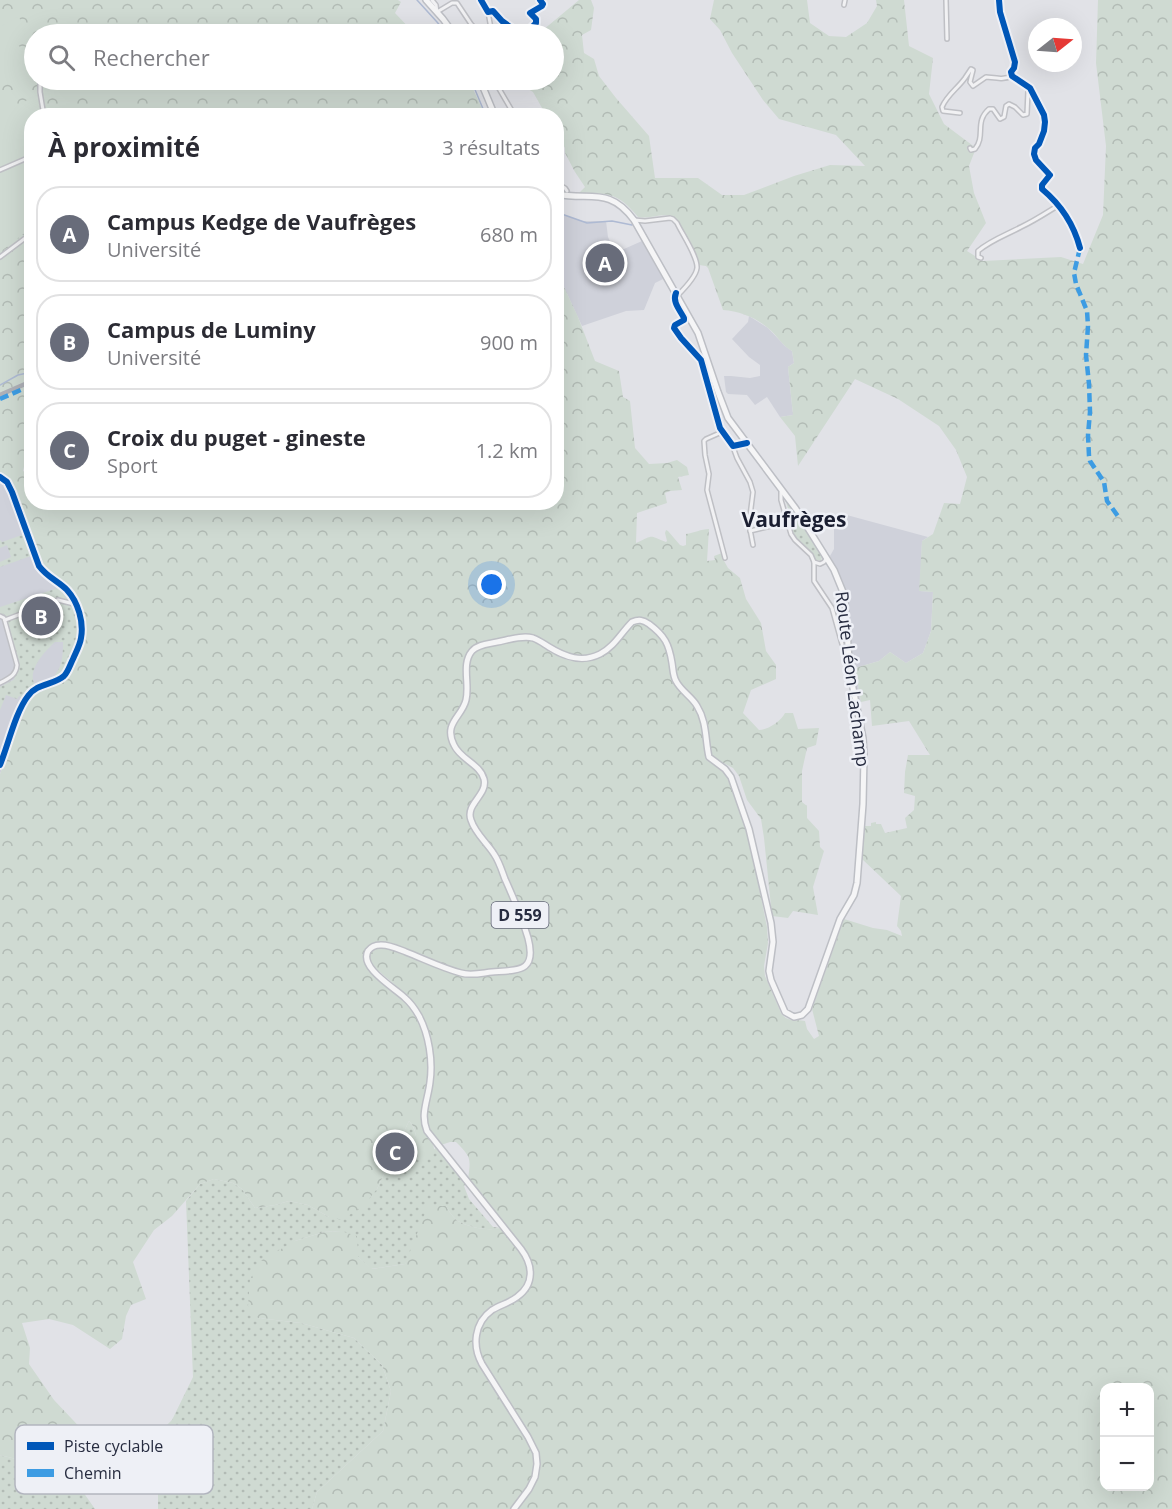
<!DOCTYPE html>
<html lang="fr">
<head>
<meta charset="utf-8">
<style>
	body { margin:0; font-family:"Open Sans",sans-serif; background:#f2f2f3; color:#2b2b33 }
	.controls { position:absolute; right:18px; bottom:18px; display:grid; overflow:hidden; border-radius:12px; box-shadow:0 6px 24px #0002 }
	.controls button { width:54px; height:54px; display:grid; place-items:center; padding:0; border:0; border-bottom:2px solid #e1e1e2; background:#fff; color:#2b2b33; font:30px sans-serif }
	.compass { position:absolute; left:1028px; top:18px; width:54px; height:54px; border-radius:50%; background:#fff; box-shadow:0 6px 24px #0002; rotate:73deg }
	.you { position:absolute; left:492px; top:585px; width:21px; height:21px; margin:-15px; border:4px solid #fff; border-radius:50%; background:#1a73e8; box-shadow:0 0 0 9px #1a73e833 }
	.badge { display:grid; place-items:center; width:39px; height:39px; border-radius:50%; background:#686c7a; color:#fff; font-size:20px; font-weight:700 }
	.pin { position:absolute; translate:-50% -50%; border:3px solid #fff; box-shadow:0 2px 6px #0006 }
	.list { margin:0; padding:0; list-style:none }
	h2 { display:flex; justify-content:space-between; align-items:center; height:78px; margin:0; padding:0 24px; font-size:26px }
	h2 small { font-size:20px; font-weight:400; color:#7c7c81 }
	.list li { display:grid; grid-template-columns:39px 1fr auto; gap:18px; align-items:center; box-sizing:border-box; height:96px; margin:0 12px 12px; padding:0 12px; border:2px solid #e1e1e2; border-radius:24px }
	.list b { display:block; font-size:22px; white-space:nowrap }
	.list p { margin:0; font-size:20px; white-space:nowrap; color:#7c7c81 }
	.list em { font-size:20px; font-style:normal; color:#7c7c81 }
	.icon { flex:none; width:33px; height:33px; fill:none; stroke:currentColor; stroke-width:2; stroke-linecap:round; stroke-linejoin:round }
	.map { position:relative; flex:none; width:1172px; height:1509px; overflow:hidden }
	.search { position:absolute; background:#fff; box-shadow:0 6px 24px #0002; left:24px; top:24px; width:540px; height:66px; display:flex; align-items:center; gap:15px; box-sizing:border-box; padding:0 21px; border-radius:33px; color:#7c7c81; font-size:22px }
	.panel { position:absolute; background:#fff; box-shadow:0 6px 24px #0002; left:24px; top:108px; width:540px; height:402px; border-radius:24px }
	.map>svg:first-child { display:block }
	.built { fill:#cfd1da }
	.green { fill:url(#green-dots) }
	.forest { fill:url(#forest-crowns); fill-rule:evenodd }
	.pitch { fill:#cfdad2 }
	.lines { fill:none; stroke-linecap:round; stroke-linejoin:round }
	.stream { stroke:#aebad3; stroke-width:1.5 }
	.street-casing { stroke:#bfc0c5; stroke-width:6 }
	.primary-casing { stroke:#bdbfc5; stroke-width:8 }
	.street { stroke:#f1f1f3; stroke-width:3 }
	.secondary { stroke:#aeb0b7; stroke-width:4.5 }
	.primary { stroke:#f5f5f6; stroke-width:5 }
	.quiet { stroke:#3d9ce3; stroke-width:4.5; stroke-dasharray:9 4.5; stroke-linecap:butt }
	.cycleway-casing { stroke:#eef0f6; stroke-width:10 }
	.cycleway { stroke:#0057b8; stroke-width:6 }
	.labels { text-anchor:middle; stroke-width:5; stroke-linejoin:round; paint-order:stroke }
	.shield { fill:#eef0f6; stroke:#636777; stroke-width:1.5 }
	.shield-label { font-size:16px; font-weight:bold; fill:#272c40 }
	.street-label { font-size:18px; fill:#272c40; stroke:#eef0f6 }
	.quarter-label { font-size:21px; font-weight:bold; fill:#1a1e31; stroke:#eef0f6 }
	.key { fill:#eef0f6; stroke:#b2b5bf; stroke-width:1.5 }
	.key-label { font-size:16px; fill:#272c40 }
</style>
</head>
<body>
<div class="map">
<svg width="1172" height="1509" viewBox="0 0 1172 1509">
	<defs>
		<pattern id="green-dots" width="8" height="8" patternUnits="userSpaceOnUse" patternTransform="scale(1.5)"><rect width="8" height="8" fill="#cfdad2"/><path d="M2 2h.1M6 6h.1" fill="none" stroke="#b2bbb5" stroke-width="1.8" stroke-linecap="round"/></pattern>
		<pattern id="forest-crowns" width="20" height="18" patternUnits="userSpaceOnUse" patternTransform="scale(1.5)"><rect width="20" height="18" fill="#cfdad2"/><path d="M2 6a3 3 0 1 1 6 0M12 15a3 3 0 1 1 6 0" fill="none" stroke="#b2bbb5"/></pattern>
	</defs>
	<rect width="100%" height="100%" fill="#e1e2e7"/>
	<g class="built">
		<polygon points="556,212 582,221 606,221 608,237 615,253 642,241 663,279 655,283 644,310 626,311 582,326 557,272"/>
		<polygon points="749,316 768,328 785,346 792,351 794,363 788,367 793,415 780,417 767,397 755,405 747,395 728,394 726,392 724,376 731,376 750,378 760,376 760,365 749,357 732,339 748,322"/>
		<polygon points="0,474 10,482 37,557 43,569 60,581 75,595 80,607 84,624 83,638 78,657 68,678 38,691 20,721 0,774"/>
		<polygon points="843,514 928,537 922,541 920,591 933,592 931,631 923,653 906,663 890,652 879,661 855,668 861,702 859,702 853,670 848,601 843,582 830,556 834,549 834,516"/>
	</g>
	<g class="green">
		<path d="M785,500L793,511L822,557L821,561L816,560C812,548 799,545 793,534C788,523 791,512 785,500Z"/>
		<polygon points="22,532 31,556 0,567 0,562 11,557 7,545 0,548 0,540 2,542 22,535"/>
		<path d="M61,587C84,607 83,629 73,656C68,667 65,676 52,679C62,667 63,658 63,642H55C45,651 25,672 36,686L28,691L23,698L19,696L17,699L6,695L0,710V687L15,679L13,677C18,673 19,668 19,661L4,614H0V607Z"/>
		<path d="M409,1121C417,1130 417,1140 415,1152L435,1149L434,1144L466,1183L464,1186L469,1199L493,1227L502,1228C488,1231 470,1228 458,1221C453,1218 449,1211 446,1206L405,1264L371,1269L358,1257L341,1231L324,1232L295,1241L258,1318L301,1323L354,1338L382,1365L391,1391L383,1431L317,1492L312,1509H158V1485L138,1453L172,1420L193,1377L186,1201L200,1184L214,1179L233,1183L242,1189L255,1208L275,1205L289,1201L308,1205L329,1217L377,1189Z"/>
		<polygon points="0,1455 40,1465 60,1468 81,1489 95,1509 0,1509"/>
	</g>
	<g class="forest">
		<path d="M0,0H398L401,2L395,13L415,34H34V80H469L485,115L32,116V446L27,454L23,471L31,475L32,502H556L557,272L578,317L595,361L619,371L623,397L630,401L635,448L649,464L667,463L677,460L687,467L689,475L678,477L682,490L670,491L665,493L667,503L637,513L636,543C655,535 647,535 666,542L667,541L665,533L666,530L668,531L680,545L683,546L686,545V534C694,533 701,529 709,529L707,561L715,560L714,556L722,553L723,559L728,568L740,578L746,599L761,623L766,651L776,665V679L751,690L743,713L759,730C768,730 781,721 785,713H793L798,729L819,728L816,745L807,748L802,771V802L807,806V818L819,831L820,847L824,851L813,887L818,915L793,911L788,918L772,916L764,838L761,819L747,800L739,776L733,768L714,758L712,756L707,720L699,702L682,685L676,674L671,647L668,640L665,636L641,618L607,647L599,653L584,656L568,655L534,636L474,646L464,672V701L453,717L451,723L452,746L457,754L479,774L482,782V787L470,804L468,816L496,861L519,917L529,950L528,958L524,964L517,968L468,972L461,971C442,964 390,938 373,944L365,960C397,993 431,1018 429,1069C429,1075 429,1081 428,1087C426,1098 420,1108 421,1119C423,1135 440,1143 432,1157L426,1159L416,1158C414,1145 420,1132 409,1121L377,1189L364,1205L342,1220L329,1217L308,1205L289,1201L275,1205L255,1208L242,1189L233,1183L214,1179L200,1184L172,1216L154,1230L133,1262L146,1299L131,1305L126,1316L122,1339L110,1349L73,1325L49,1319L22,1323L30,1348L29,1364L54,1400L89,1437L93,1453L92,1470L81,1489L60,1468L40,1465L0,1455V774L31,695L38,691L68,678C81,648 95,616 68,588C61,582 47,574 43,568C38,562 35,551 32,543C25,523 17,503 10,482L0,474Z"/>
		<path d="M579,0H591L594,8L591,30L582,35L584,53L594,59L599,76L616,98L649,136L655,178H698L722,195H744L794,176L830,165L865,166L836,135L779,119L763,100L732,53L720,30L710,19L714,0H807L810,23L829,36L846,37L867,23L877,6L876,0H904L909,46L933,58L929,94L944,124L976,148L969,166L974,193L986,223L967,251L983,261L1061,257L1083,264L1103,215L1106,146L1096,63L1098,0H1172V1509H517L532,1491L538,1478L540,1464L538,1452L530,1436L484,1363C475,1344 477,1322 497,1310C504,1306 511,1304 518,1300C539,1285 535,1265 523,1247L468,1179C471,1158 471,1157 456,1142H450L441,1145C438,1141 433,1136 430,1131C420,1114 432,1094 434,1077C435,1060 430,1044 425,1028C423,1022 422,1016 419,1011C410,994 393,984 380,972C376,970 372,966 370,962C369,958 369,953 373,950C383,941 445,970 459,976L468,977L518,973C525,970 531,966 533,957C537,943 506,868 497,853C490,841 480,832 473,819C472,803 489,795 487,781C485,765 461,757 455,741C449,724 463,717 468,703C475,685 459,658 482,648C495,645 519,637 532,641C542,643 551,652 560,657C579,666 601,661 615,646C622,639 627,631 633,624L637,623L644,624L661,639L667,648L673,682L682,694L693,705L701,721L707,759L724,773L730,783L748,834L767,927L768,943L764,966L765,976L781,1013C788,1023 795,1019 805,1021L807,1029L814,1039L819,1036L812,1009L844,919L873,928L887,930L902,936L901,931L897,926L901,896L862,859L865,826H871V823L876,822V824H881L885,833L907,828L905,818L914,810L915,796L904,793L905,772L908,755H930L909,721L872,726L870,700L861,702L855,668L879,661L890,652L906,663L923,653L931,631L933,592L919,591L922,541L933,534L944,503L960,504L967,477L956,450L939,426L898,399L855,379L798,466L795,436L780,417L793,415L788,367L794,363L792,351C782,346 777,335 768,328C755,317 739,311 723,310L708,268L706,266L699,265C697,256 680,218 671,216C662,213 648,219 638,217C617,192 610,194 579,193L585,187L575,172L565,153V148L557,133L556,116L546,115L533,92L528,89L545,80H554V34H544L543,30ZM1104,1388H1150V1486H1104Z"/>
		<path d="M428,1206H446C449,1211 453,1218 458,1221C470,1228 488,1231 502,1228L525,1259L528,1267V1279L524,1287L518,1294L491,1308L474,1340L476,1356L480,1365L526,1438L534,1454L535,1460L533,1477L523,1495L511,1509H312L317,1492L383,1431L391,1391L382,1365L354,1338L301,1323L258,1318L248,1306L250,1279L262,1260L295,1241L324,1232L341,1231L357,1236L358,1257L372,1269L405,1264Z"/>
	</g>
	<g class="pitch">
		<polygon points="19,16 26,39 17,44 25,52 34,75 31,76 31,81 10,84 0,64 0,27"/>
		<polygon points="36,96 38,96 42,115 32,116 31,153 14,162 7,148 0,151 0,102 4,111"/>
		<polygon points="26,161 31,162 31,228 0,252 0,173 15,166 22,166 21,163"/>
	</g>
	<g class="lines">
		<g class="stream">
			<polyline points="417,0 437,22 447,34"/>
			<polyline points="471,80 486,116"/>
			<polyline points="556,212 587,223 612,221 632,225"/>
			<polyline points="0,385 18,375 32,372"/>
		</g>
		<defs>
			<g id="street">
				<polyline points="432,0 436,5 437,12 452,3 457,3 471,24 480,34"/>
				<polyline points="481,0 488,12 493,11 502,21 520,34 531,28 536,23 536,19 530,13 542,6 543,4 540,0"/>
				<polyline points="946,0 947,39"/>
				<path d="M999,0L1000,12L1015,62L1014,68L1011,72L1012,76L1030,88L1044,115L1045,122L1044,131L1039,144L1035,148L1034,154L1036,160L1049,174L1050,175L1042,185V189C1060,204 1074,225 1080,248"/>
				<polyline points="844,5 845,0"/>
				<polyline points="488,12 492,34"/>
				<polyline points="40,80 40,92 44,116"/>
				<polyline points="494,80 515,116"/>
				<polyline points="524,80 525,81"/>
				<path d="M960,113L943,111L942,107C947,95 958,88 965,78C967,75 969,72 971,69L973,70L970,82L973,86L986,77C996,78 1003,80 1012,76"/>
				<path d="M970,148L971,150L975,149C986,136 974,122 989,109H993L1000,119L1004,117L1006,106L1009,104L1015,107L1023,115L1027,114L1028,91L1030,88"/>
				<polyline points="0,170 32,156"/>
				<polyline points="556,183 565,188 567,191"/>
				<path d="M634,220L645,221L670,218L673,219L677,223C682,234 698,257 697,268C696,277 684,289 677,296"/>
				<polyline points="0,257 32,233"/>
				<path d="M981,258L978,257V251C991,240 1006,235 1021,227C1034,221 1046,213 1059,205"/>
				<polyline points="675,294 675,301 684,318 684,320 675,325 674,328 681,338 701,360 720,428 733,446 747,443"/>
				<polyline points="722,432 706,439 704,441 705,455 709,474 707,490 725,558"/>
				<polyline points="32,440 30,444 32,447"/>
				<polyline points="733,447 737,458 750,482 753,492 749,524 753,545"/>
				<path d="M0,477L7,482L12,492L39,566C47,577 58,581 67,590C78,602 84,622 81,638C80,645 76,652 73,659C70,665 68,672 64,676C54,685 37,683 28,696C16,711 8,745 0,765"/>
				<polyline points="781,492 781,500 791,534 795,540 811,555 814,562 814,581 832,608 842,644"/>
				<polyline points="750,531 787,522"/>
				<polyline points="814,562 820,564 824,562 826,559"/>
				<path d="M0,616L4,618L17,665C16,676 9,678 0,683"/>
				<polyline points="5,620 58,600 74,604 76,603"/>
			</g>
			<g id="primary">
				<polyline points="426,0 443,19 454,34"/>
				<polyline points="480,80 495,116"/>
				<path d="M514,1509L529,1489L535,1477L537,1464L536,1453L528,1437L482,1364C472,1346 474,1323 492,1310C500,1305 509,1303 517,1297C535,1284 533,1265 521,1249L427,1131C420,1114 428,1100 430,1082C433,1061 429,1035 419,1016C415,1009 411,1003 405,998C395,988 359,968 368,951C371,947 375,945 380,945C388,944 398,949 406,952C424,959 442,968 461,973C471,976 482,973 492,972C519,970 537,972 528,938C522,918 514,899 505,879C502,871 499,861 494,854C487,843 475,833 471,820C465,804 488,795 484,779C480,764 460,759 454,745C443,723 462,717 466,700C470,684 461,664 472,651C478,644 489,644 497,642C508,640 522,635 533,638C539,640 544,644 549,647C565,657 582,663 600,654C614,647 621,633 632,622C639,619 643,620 649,624C665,636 669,644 672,663C673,669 673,676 676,681C681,691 692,697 697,706C707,722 705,739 709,757L725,769L731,777L749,829L771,923L773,942L769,971L771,980L785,1012L794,1017L802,1015L808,1009L840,919L854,895L857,883L863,804L864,756L863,738L850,673L845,603L843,592L834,570L796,509L728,418L718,392L698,333L634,220C609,186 590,201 556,194"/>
			</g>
		</defs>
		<use href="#street" class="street-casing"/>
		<use href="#primary" class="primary-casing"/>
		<use href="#street" class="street"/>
		<polyline class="secondary" points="0,395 32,381"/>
		<use href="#primary" class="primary"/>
		<g class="quiet">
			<polyline points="1080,248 1074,273 1076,284 1087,311 1088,326 1086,355 1089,384 1090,412 1088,435 1089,456 1090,461 1104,482 1107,501 1120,519"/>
			<polyline points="0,399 32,385"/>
		</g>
		<defs>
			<g id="cycleway">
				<polyline points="481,0 488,12 493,11 502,21 520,34 531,28 536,23 536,19 530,13 542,6 543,4 540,0"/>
				<path d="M999,0L1000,12L1015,62L1014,68L1011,72L1012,76L1030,88L1044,115L1045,122L1044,131L1039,144L1035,148L1034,154L1036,160L1049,174L1050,175L1042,185V189C1060,204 1074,225 1080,248"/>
				<path d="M676,293C672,302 680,310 684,318V320L675,325L674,328L681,338L701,360L720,428L733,446L747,443"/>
				<path d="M0,477L7,482L12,492L39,566C47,577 58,581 67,590C78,602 84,622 81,638C80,645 76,652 73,659C70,665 68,672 64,676C54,685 37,683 28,696C16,711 8,745 0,765"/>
			</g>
		</defs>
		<use href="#cycleway" class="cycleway-casing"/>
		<use href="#cycleway" class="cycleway"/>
	</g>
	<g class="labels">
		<rect class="shield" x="491.5" y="902" width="57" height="26" rx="4.5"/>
		<g class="shield-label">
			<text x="520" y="921">D 559</text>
		</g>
		<g class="street-label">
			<text transform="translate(852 679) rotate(83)" y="6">Route Léon Lachamp</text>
		</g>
		<g class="quarter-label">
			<text x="794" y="527">Vaufrèges</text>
		</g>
	</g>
	<rect x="15" y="1425" width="198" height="69" rx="9" class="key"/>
	<rect x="27" y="1442" width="27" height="8" fill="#0057b8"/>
	<rect x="27" y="1469" width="27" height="8" fill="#3d9ce3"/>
	<g class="key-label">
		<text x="64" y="1452">Piste cyclable</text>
		<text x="64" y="1479">Chemin</text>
	</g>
</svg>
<div class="controls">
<button>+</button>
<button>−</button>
</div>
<svg class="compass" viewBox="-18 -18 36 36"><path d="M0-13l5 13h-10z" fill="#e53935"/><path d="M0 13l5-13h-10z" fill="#7c7c81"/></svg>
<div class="you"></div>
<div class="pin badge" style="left:605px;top:263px">A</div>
<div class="pin badge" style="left:41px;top:616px">B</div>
<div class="pin badge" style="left:395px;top:1152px">C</div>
<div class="search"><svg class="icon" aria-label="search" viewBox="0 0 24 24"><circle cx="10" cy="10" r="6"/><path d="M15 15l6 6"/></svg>Rechercher</div>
<section class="panel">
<h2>À proximité<small>3 résultats</small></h2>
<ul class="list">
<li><span class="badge">A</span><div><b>Campus Kedge de Vaufrèges</b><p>Université</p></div><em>680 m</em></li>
<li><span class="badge">B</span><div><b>Campus de Luminy</b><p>Université</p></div><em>900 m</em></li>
<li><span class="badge">C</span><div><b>Croix du puget - gineste</b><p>Sport</p></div><em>1.2 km</em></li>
</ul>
</section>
</div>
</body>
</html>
